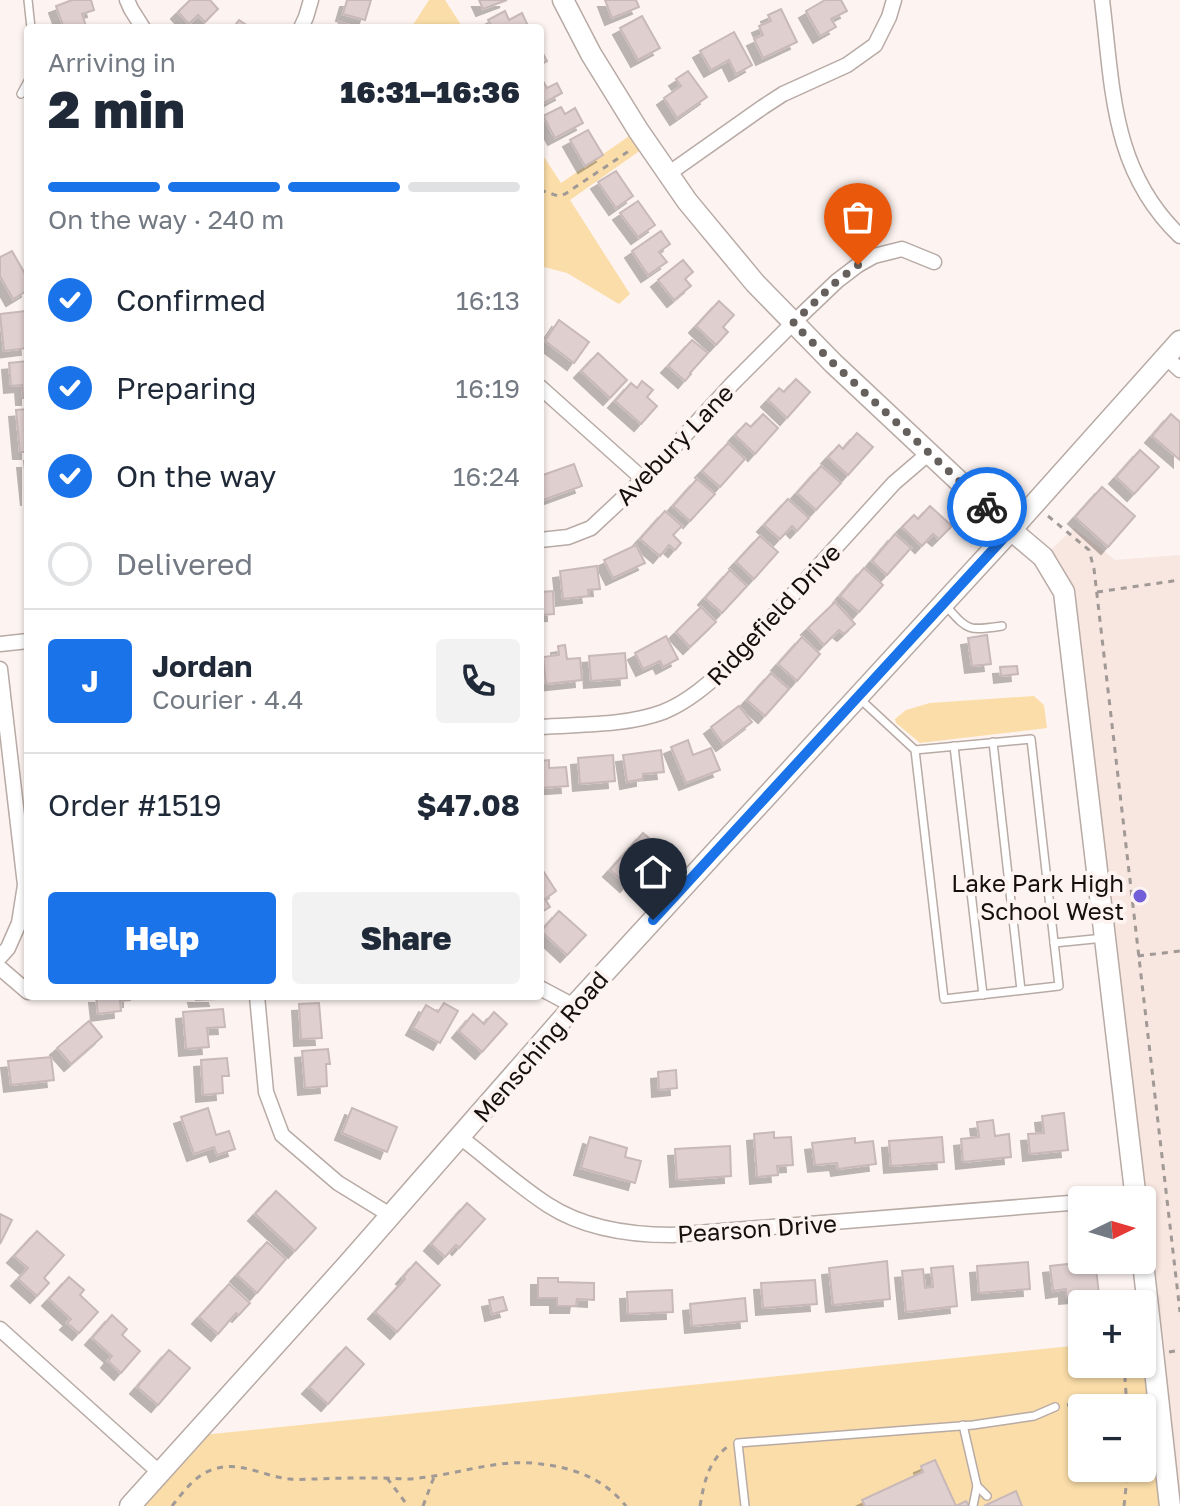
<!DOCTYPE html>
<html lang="en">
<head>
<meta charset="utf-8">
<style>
	:root { --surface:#fff; --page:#f2f2f3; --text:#1f2937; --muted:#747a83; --line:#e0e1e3; --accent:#1a73e8 }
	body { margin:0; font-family:"Golos Text",sans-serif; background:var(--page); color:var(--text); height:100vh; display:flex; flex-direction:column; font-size:30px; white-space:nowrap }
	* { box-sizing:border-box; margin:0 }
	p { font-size:26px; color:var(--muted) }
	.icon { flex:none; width:44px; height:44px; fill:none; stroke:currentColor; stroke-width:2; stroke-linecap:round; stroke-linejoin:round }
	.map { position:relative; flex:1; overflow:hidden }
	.details { position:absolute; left:24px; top:24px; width:520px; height:976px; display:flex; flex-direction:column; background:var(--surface); border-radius:8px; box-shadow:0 2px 6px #0004 }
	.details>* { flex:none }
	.needle { width:52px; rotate:85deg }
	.controls { position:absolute; left:1068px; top:1186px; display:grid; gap:16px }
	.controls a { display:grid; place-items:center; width:88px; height:88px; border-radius:8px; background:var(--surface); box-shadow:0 2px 6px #0004; font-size:40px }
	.pin { position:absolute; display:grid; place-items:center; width:68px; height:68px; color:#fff; margin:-82px -34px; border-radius:50% 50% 50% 0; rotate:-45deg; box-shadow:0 0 8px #0007 }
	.pin .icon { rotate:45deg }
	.courier { position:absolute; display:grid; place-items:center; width:80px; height:80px; margin:-40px; border:6px solid #1a73e8; border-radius:50%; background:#fff; color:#222; box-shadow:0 2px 10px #0007 }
	.headline em { font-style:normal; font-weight:800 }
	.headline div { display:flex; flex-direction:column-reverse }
	.headline { display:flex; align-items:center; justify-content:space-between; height:136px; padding:0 24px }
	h1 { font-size:52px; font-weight:800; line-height:60px }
	.bar { display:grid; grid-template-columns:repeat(4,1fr); gap:12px 8px; align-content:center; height:96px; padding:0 24px }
	.bar i { height:10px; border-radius:6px; background:var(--line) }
	.bar .on { background:var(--accent) }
	.bar p { grid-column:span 4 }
	.line { display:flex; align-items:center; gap:20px; padding:0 24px; border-top:2px solid var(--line) }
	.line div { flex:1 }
	.round { display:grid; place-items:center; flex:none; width:84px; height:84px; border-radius:8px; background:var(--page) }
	ol { padding:0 24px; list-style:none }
	li { display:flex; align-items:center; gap:24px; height:88px }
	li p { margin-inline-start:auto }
	li .icon { padding:8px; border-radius:50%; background:var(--accent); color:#fff; stroke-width:4 }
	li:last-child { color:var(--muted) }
	li i { width:44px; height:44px; border:4px solid var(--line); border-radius:50% }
	.button { display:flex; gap:16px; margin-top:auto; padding:16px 24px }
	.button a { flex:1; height:92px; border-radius:8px; background:var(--accent); color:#fff; font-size:32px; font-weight:800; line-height:92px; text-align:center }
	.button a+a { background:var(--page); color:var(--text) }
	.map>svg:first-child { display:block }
</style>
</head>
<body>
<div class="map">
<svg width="1180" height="1506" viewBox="0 0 1180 1506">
	<defs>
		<filter id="shadow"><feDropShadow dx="-7" dy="7" stdDeviation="0" flood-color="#0004"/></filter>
	</defs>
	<rect width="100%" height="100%" fill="#fdf4f1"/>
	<polygon fill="#f8e6e0" points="1074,528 1115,560 1180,555 1180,1506 1170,1506 1142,1260 1142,1200 1064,592 1043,557"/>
	<g fill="#fadda8" fill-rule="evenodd">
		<polygon points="429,0 445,0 463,28 411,28"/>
		<polygon points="638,130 648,145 570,200 630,294 619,304 567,273 540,266 540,151 561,183"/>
		<polygon points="1034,696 1044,705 1047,728 920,743 896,723 895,719 906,710 930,703"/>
		<path d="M1142 1339 1170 1506H129L193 1436 1082 1345V1364H1142ZM1082 1408H1142V1468H1082Z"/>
	</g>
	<g fill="#dfcfcf" stroke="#c8b8b9" stroke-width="2" filter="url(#shadow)">
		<polygon points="72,0 91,0 94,10 82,14 86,26 80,28 64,28 56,6"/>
		<polygon points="190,0 210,0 218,9 205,22 198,15 189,24 178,12"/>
		<polygon points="347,0 371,0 365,20 343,14"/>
		<polygon points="479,0 507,0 483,9"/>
		<polygon points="605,0 636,0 639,7 612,18"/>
		<polygon points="825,0 841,0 847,11 831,19 836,27 820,36 806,11"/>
		<polygon points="781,9 797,42 763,58 754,39 763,35 759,26 771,21 768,15"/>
		<polygon points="505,11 509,20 522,13 529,28 493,28 488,20"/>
		<polygon points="642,16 660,48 638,60 620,28"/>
		<polygon points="239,20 251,28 233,28"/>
		<polygon points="339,22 359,28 338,28"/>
		<polygon points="734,32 752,65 736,74 729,60 711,70 700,51"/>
		<polygon points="540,48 547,61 540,65"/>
		<polygon points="688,71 707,97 677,118 664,98 681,86 676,79"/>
		<polygon points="540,76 547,88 557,83 562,93 540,105"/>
		<polygon points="561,107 565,114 575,108 583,123 555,138 543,116"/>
		<polygon points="588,130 603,155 585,166 570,140"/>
		<polygon points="616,171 633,196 616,208 598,182"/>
		<polygon points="638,201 655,225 638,237 620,213"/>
		<polygon points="661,231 670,244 659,252 667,262 648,275 632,251"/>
		<polygon points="12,251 28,279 28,290 13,299 0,276 0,257"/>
		<polygon points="683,260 693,272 685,279 691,286 674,300 658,280"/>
		<polygon points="719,301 734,315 723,327 728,332 716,345 696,326"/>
		<polygon points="25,311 28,348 4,351 0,314"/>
		<polygon points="559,320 589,342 574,363 545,341"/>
		<polygon points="692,340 708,353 690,373 691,374 685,381 668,366"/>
		<polygon points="598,353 627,380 610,398 581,371"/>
		<polygon points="28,361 28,398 23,398 22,385 11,386 9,363"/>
		<polygon points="796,379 810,392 787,418 768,400 779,388 784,392"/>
		<polygon points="642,381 653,390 647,397 657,406 641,424 615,401 631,383 637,388"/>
		<polygon points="28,409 28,452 20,452 16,410"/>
		<polygon points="763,414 778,428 755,454 735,435 746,423 751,427"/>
		<polygon points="1171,414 1180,422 1180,460 1152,436"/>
		<polygon points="857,433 873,447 848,475 828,457 839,445 843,449"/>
		<polygon points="728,443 745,459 720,487 702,471"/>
		<polygon points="1140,450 1159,467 1134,494 1116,477"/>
		<polygon points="24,461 28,461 28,499"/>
		<polygon points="574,464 582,486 540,501 540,476"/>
		<polygon points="821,466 841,483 816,510 797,493"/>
		<polygon points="697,479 715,494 690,521 673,506"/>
		<polygon points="1102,487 1135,516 1108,547 1075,517"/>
		<polygon points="788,499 809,518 797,531 792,526 780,539 764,525"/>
		<polygon points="930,506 952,526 939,539 933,534 922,546 902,527 914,515 918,519"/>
		<polygon points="665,511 682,526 673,535 681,543 675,550 669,545 660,556 640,539"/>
		<polygon points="895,534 911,548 887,575 872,561"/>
		<polygon points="760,536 778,552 754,579 736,562"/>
		<polygon points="636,545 645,563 613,578 604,560"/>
		<polygon points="597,566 600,589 588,590 589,596 563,599 560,571"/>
		<polygon points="864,568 883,585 859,612 840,596"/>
		<polygon points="730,570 747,586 722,613 705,598"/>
		<polygon points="553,591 554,614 540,615 540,592"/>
		<polygon points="835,602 855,624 844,634 839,630 824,645 808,628"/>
		<polygon points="701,607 716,622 690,647 676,632"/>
		<polygon points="987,635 991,664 972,666 968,638"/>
		<polygon points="666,636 678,659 663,667 660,661 643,669 635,653"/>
		<polygon points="802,637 820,654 797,681 778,664"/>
		<polygon points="565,645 567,659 580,658 582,680 546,684 543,657 559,655 558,646"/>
		<polygon points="625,653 627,678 591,681 589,656"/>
		<polygon points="1017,666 1018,674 1001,676 1000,667"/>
		<polygon points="771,673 789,689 765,716 747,700"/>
		<polygon points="739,706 752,722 723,744 711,727"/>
		<polygon points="688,740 693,755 711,748 720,770 686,783 671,747"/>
		<polygon points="661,750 664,772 643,774 643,779 627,782 623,755"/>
		<polygon points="613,755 615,781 580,784 578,758"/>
		<polygon points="549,760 549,768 566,767 568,786 540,788 540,761"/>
		<polygon points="643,833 656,844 642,860 646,863 627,885 610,870"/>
		<polygon points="540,866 556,891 545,899 550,907 540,913"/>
		<polygon points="559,911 586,935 567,955 541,931"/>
		<polygon points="96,996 130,996 130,1000 120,1001 121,1011 98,1014"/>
		<polygon points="195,996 215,996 216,999 196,1000"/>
		<polygon points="319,1003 322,1038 301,1039 299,1004"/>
		<polygon points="444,1003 458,1011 440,1043 413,1028 426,1005 438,1012"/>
		<polygon points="223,1009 225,1027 207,1028 209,1047 186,1049 183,1012"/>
		<polygon points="494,1012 507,1024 482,1052 459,1031 473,1014 484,1024"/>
		<polygon points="89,1021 102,1037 71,1064 57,1048"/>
		<polygon points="328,1049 330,1064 326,1064 327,1086 305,1088 302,1051"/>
		<polygon points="51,1057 54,1080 11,1085 8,1061"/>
		<polygon points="227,1058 229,1076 222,1076 223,1093 203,1095 201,1060"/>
		<polygon points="676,1070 677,1088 659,1090 658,1072"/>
		<polygon points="208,1108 216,1135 229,1131 235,1149 217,1155 214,1147 194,1154 181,1117"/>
		<polygon points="352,1108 397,1127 387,1152 342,1133"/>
		<polygon points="1064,1113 1068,1150 1030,1154 1028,1134 1044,1133 1042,1116"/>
		<polygon points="993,1120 995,1136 1009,1134 1011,1157 963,1162 961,1139 979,1137 977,1122"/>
		<polygon points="774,1132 774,1138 791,1137 793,1165 777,1166 778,1175 757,1177 754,1134"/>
		<polygon points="590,1137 627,1148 625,1157 641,1161 635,1183 581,1168"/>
		<polygon points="942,1137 944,1162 891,1166 889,1141"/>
		<polygon points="855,1138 855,1143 873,1141 876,1164 838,1169 837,1163 815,1165 812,1143"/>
		<polygon points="730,1146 731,1176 677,1180 675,1149"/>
		<polygon points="276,1191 316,1228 295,1251 255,1214"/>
		<polygon points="467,1203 485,1219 459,1248 456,1245 445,1257 431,1244"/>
		<polygon points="0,1214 12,1220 0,1244"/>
		<polygon points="37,1231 64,1255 44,1278 49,1283 37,1296 18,1279 28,1268 14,1256"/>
		<polygon points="267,1242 286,1259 257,1293 237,1275"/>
		<polygon points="887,1261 890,1299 833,1305 829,1268"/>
		<polygon points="1095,1261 1099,1294 1066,1297 1066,1289 1053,1291 1050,1266"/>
		<polygon points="416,1262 440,1285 397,1332 375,1312 405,1279 403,1277"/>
		<polygon points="1028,1262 1030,1289 979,1293 977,1266"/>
		<polygon points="953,1266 957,1306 906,1312 902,1271 923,1269 925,1288 933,1287 931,1268"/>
		<polygon points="69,1277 84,1290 80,1295 98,1312 79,1333 67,1323 71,1319 49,1299"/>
		<polygon points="538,1278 558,1278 558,1282 594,1283 594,1300 577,1299 576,1306 557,1306 557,1298 538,1298"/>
		<polygon points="815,1280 817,1304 763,1308 761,1283"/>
		<polygon points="229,1284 250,1303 239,1315 236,1313 218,1334 199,1317"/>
		<polygon points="672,1290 673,1312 628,1314 627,1292"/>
		<polygon points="503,1297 507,1310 492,1314 489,1300"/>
		<polygon points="745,1298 747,1321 692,1326 690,1304"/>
		<polygon points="112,1315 127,1329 122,1335 140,1351 121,1373 108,1361 112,1356 92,1338"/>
		<polygon points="346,1347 364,1364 328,1404 309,1387"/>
		<polygon points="169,1350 190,1368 158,1405 137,1387"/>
		<polygon points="935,1460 956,1506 966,1501 969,1506 865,1506 862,1500 923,1472 921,1466"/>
		<polygon points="1016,1491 1022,1506 984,1506"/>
	</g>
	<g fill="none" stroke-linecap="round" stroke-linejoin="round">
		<g stroke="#b8aaa5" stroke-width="10">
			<g id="lane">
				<polyline points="28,0 31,28"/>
				<polyline points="21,94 28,81"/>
				<path d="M945 605C969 631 966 631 1002 626"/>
				<polyline points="860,699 915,750 944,999 1059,986 1031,739 915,750"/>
				<polyline points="993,742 1021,990"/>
				<polyline points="954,746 983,995"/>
				<polyline points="1054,943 1104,938"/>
				<polyline points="963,1425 977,1486 973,1506"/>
				<polyline points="977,1486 987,1496"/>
				<polyline points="745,1506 738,1443 973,1425 1034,1416 1055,1407"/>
			</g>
		</g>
		<g stroke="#b8aaa5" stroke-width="17">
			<g id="street">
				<polyline points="127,0 131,9 143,28"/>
				<path d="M1102 0C1113 88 1111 170 1180 236"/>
				<polyline points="301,28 306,17 311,0"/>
				<polyline points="668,174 763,107 783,94 847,65 875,45 889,17 894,0"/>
				<polyline points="1166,357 1180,370"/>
				<polyline points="540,387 643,479"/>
				<polyline points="540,540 568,537 591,528 653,470 732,384 793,323 837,281 858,265 874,256 902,249 934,262"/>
				<polyline points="0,644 28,641"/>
				<polyline points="0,669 25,885 19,923 8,948 0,957"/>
				<path d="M540 727C580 724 625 726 663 712 688 702 708 684 728 666L894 483 929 453"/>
				<polyline points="0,968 28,992"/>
				<polyline points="540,988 574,1006"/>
				<polyline points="257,996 266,1092 282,1135 338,1183 390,1215"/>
				<path d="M460 1137C489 1159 517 1185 548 1205 585 1229 629 1235 672 1235L1082 1202"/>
				<polyline points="0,1329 160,1473"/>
			</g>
		</g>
		<g stroke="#b8aaa5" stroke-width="23">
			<g id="secondary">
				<polyline points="563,0 591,54 638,130 687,201 755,283 833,363 1011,530 1043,557 1064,592 1136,1200"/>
				<polyline points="1142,1253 1170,1506"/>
				<polyline points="130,1506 348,1264 574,1006 1011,530 1180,341"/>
			</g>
		</g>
		<g stroke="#a09996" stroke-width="3" stroke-dasharray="6 6" stroke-linecap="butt">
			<polyline points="540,190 558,196 565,194 632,149"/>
			<polyline points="1048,516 1089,550 1094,569 1180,1312"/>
			<polyline points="1097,592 1180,580"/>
			<polyline points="1138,956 1180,951"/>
			<polyline points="1169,1352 1180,1350"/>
			<polyline points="1124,1364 1127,1408"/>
			<polyline points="1067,1405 1076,1404 1088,1408"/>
			<polyline points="387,1478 408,1506"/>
			<path d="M172 1506C185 1490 196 1473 218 1468 243 1462 266 1477 290 1479 298 1480 307 1479 315 1479 337 1478 360 1478 382 1478 395 1478 407 1480 419 1478 460 1474 499 1458 541 1464 575 1468 604 1479 626 1506"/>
			<polyline points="423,1506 434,1477"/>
			<path d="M700 1506C704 1483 708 1462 727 1447"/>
			<polyline points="1124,1506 1128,1468"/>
		</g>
		<use href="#lane" stroke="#fff" stroke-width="7"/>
		<use href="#street" stroke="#fff" stroke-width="14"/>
		<use href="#secondary" stroke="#fff" stroke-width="20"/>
	</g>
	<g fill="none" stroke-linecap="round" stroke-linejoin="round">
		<polyline stroke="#66605d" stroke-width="8" stroke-dasharray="0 14.4" points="858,265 837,281 793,323 833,363 987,507"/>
		<polyline stroke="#1a73e8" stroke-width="10" points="653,920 1011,530 987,507"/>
	</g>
	<circle fill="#7260da" stroke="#fdf4f1" stroke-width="3" cx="1140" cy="896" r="8"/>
	<g text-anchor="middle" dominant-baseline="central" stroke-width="8" stroke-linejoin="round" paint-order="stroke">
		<g font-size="24" fill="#15100e" stroke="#fdf4f1">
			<text transform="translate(674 444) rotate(-46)">Avebury Lane</text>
			<text transform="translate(773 614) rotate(-47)">Ridgefield Drive</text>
			<text transform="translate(540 1046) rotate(-49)">Mensching Road</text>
			<text transform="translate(757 1228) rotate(-4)">Pearson Drive</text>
		</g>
		<g font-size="24" fill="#15100e" stroke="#fdf4f1" text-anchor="end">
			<text x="1124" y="882">Lake Park High<tspan x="1124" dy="28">School West</tspan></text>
		</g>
	</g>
</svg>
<div class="controls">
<a><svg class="needle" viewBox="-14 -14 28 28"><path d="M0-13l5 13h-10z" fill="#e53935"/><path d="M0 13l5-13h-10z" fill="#747a83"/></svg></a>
<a>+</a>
<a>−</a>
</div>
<div class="pin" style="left:858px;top:265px;background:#ea580c"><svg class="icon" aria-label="bag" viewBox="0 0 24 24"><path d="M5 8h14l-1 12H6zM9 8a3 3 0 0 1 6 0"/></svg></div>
<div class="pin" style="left:653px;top:920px;background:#1f2937"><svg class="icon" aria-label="home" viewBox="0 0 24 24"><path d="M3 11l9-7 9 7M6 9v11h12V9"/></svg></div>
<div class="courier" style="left:987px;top:507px"><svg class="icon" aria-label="bike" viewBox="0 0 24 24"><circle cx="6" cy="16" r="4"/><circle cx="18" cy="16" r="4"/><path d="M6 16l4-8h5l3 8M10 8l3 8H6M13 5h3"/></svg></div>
<section class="details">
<div class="headline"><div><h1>2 min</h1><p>Arriving in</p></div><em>16:31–16:36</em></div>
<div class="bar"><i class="on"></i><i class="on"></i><i class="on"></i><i></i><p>On the way · 240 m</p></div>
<ol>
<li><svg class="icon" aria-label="check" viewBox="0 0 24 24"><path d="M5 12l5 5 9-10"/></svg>Confirmed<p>16:13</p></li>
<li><svg class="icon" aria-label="check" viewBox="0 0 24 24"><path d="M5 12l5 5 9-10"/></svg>Preparing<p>16:19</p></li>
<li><svg class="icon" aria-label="check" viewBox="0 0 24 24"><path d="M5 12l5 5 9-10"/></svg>On the way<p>16:24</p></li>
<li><i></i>Delivered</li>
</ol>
<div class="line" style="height:144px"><b class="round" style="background:var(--accent);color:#fff">J</b><div><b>Jordan</b><p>Courier · 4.4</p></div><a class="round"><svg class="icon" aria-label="phone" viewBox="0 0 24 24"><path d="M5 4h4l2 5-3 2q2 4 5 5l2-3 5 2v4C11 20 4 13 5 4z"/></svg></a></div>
<div class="line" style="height:104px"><div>Order #1519</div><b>$47.08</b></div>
<div class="button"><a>Help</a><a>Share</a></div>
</section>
</div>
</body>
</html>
